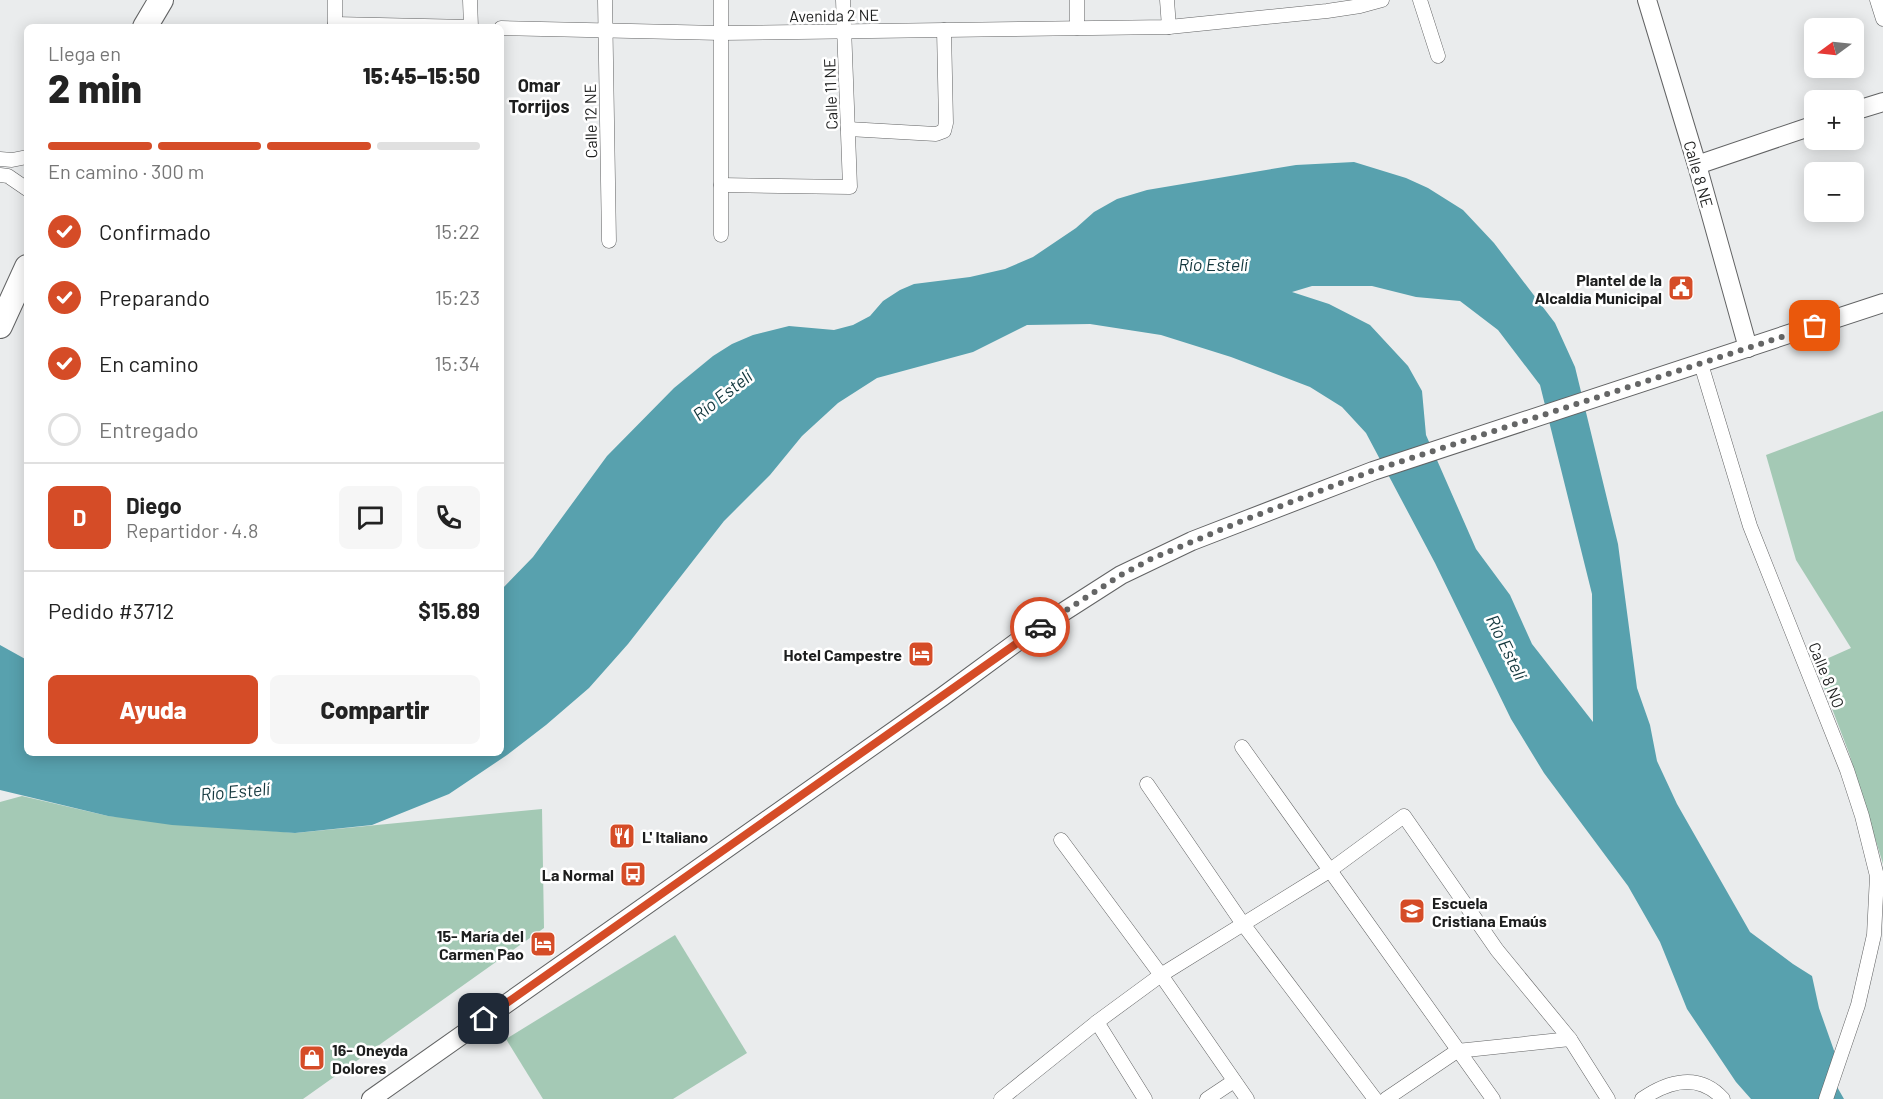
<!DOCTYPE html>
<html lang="es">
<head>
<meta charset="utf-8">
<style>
	:root { --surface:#fff; --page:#f6f6f6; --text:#222; --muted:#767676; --line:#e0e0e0; --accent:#d54c27 }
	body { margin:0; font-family:Barlow,sans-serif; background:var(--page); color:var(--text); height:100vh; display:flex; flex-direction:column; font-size:22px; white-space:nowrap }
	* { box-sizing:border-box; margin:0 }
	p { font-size:20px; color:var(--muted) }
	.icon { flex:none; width:33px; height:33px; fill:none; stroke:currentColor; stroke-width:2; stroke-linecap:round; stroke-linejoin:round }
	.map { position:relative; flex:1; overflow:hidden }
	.drawer { position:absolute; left:24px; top:24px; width:480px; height:732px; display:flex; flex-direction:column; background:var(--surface); border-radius:9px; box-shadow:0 3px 15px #0003 }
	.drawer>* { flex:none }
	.needle { width:39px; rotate:255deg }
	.controls { position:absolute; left:1804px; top:18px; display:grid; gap:12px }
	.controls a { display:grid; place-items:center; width:60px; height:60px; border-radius:9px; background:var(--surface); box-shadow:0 3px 15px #0003; font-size:30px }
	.pin { position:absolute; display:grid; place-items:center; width:51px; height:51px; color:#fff; margin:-26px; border-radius:12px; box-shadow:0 3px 9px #0006 }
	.courier { position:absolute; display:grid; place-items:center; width:60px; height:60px; margin:-30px; border:4px solid #d54c27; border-radius:50%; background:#fff; color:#222; box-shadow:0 2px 8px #0007 }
	.head em { font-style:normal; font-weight:800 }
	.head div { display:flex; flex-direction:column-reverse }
	.head { display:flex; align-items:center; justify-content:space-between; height:102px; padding:0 24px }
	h1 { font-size:39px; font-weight:800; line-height:45px }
	.bar { display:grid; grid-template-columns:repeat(4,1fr); gap:9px 6px; align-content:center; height:72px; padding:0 24px }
	.bar i { height:8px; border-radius:4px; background:var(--line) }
	.bar .selected { background:var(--accent) }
	.bar p { grid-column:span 4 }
	.line { display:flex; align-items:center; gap:15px; padding:0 24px; border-top:2px solid var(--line) }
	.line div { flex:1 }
	.round { display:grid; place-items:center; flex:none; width:63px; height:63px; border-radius:9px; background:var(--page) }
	ol { padding:0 24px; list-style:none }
	li { display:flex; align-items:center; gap:18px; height:66px }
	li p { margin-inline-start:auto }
	li .icon { padding:6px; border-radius:50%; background:var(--accent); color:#fff; stroke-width:4 }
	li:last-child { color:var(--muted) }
	li i { width:33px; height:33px; border:3px solid var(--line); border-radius:50% }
	.primary-button { display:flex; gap:12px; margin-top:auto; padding:12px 24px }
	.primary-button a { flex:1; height:69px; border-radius:9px; background:var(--accent); color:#fff; font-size:24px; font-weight:800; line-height:69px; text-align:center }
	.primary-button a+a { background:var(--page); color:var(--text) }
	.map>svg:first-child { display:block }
</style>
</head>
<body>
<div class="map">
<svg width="1883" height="1099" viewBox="0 0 1883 1099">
	<rect width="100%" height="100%" fill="#eaeced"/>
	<g fill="#a4c9b5">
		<polygon points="1883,411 1883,864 1849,753 1815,664 1851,648 1796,560 1766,455"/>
		<polygon points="22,796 108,816 295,833 542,809 544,928 303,1099 0,1099 0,802"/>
		<polygon points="675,935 747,1053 673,1099 543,1099 506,1039"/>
	</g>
	<path fill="#58a1ae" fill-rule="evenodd" d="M1354 162 1406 178 1428 188 1463 210 1494 243 1555 323 1575 367 1618 544 1637 688 1650 725 1657 761 1677 804 1750 932 1793 964 1812 976 1819 1008 1837 1059 1836 1085 1844 1099H1751L1736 1082 1687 1009 1660 942 1628 886 1544 773 1511 719 1435 563 1366 433 1342 407 1310 387 1231 357 1161 335 1090 324 1027 325 973 352 877 378 838 403 802 436 770 475 724 521 628 644 589 688 546 725 507 755 449 794 372 825 295 833 172 825 108 816 0 790V645L27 660V753H501V590L533 557 607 456 674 388 713 356 732 344 753 335 789 326 834 330 853 325 870 316 883 301 900 290 914 284 970 277 1005 269 1033 257 1076 228 1094 212 1117 199 1147 190 1296 165ZM1312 286H1372L1416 297 1460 301 1498 330 1540 385 1592 594 1593 722 1532 644 1510 595 1476 549 1426 435 1422 391 1408 366 1370 325 1329 304 1292 292Z"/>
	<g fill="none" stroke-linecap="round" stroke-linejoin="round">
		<g stroke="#626364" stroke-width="15">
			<g id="street">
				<polyline points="335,0 335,27"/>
				<polyline points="470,0 471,27"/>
				<polyline points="605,0 609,241"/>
				<polyline points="721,0 721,235"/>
				<polyline points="1167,0 1169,27"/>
				<polyline points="1420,0 1438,56"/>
				<polyline points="1877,0 1883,19"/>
				<polyline points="335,24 469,27"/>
				<polyline points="501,28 721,33 1169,27 1327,11 1360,6 1382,0"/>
				<polyline points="1077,28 1077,0"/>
				<polyline points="848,129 936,134 944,131 946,123 944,30"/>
				<polyline points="0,159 12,160 27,157"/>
				<polyline points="0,175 8,176 27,189"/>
				<polyline points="721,185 850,187 843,0"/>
				<polyline points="1701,364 1750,526 1847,770 1862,816 1877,876 1874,935 1858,1005 1826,1099"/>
				<polyline points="1242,747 1493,1099"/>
				<polyline points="1147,784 1243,924 1375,1099"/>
				<polyline points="1061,840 1161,975 1247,1099"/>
				<polyline points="1097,1022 1145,1099"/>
				<polyline points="1001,1099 1097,1022 1161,975 1329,871 1404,816 1497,950 1570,1039 1608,1099"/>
				<polyline points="1207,1099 1234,1081"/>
				<polyline points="1386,1099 1457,1051 1570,1039"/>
				<path d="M1642 1099C1668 1081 1699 1072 1723 1099"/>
			</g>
		</g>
		<g stroke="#626364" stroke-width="20">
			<g id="secondary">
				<polyline points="1647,0 1697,165 1748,348"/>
				<polyline points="1854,111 1883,102"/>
				<polyline points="1697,165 1815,125"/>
				<polyline points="371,1099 942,697 1021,639 1121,575 1192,541 1373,471 1883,303"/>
			</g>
		</g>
		<g stroke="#626364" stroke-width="26">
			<g id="highway">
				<polyline points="145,27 161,0"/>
				<polyline points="0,326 27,267"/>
			</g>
		</g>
		<use href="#street" stroke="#fff" stroke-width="14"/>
		<use href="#secondary" stroke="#fff" stroke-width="18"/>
		<use href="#highway" stroke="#fff" stroke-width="24"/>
	</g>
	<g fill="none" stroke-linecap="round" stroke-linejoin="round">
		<polyline stroke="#656666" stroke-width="6" stroke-dasharray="0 10.8" points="1040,627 1121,575 1151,559 1242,521 1372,471 1815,326"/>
		<polyline stroke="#d54c27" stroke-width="8" points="484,1019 1040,627"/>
	</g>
	<defs>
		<g id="civic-square" transform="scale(1.35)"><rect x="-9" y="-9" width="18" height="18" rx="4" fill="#d54c27" stroke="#fff"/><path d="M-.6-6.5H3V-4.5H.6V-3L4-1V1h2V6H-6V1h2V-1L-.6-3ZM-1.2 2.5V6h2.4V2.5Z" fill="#fff"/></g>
		<g id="hotel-square" transform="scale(1.35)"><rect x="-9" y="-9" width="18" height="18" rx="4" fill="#d54c27" stroke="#fff"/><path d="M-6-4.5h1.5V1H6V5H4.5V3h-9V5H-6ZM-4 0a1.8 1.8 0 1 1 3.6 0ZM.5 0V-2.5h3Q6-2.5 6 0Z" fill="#fff"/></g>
		<g id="restaurant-square" transform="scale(1.35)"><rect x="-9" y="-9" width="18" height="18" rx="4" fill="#d54c27" stroke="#fff"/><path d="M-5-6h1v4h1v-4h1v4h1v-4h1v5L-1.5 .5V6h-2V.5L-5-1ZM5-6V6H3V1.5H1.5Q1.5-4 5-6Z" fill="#fff"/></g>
		<g id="bus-square" transform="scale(1.35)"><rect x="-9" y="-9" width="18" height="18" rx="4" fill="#d54c27" stroke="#fff"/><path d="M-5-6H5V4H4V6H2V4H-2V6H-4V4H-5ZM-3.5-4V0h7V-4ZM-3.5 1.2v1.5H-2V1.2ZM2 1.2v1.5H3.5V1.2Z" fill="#fff"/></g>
		<g id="school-square" transform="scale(1.35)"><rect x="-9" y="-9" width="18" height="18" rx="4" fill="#d54c27" stroke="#fff"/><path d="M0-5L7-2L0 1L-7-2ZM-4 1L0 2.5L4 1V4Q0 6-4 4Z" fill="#fff"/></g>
		<g id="shop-square" transform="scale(1.35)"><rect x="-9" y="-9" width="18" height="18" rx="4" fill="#d54c27" stroke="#fff"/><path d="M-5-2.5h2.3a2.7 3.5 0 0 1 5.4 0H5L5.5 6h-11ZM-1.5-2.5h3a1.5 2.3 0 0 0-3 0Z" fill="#fff"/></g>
	</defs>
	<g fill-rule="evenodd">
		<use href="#civic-square" x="1681" y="288"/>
		<use href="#hotel-square" x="921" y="654"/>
		<use href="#restaurant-square" x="622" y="836"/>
		<use href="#bus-square" x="633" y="874"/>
		<use href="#school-square" x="1412" y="911"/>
		<use href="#hotel-square" x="543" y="944"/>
		<use href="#shop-square" x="312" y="1058"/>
	</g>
	<g text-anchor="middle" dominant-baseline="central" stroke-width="5" stroke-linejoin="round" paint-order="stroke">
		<g font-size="16" fill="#1d1e1e" stroke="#fff">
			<text transform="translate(834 15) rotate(-1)">Avenida 2 NE</text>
			<text transform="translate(830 94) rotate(-92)">Calle 11 NE</text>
			<text transform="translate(590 121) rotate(-91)">Calle 12 NE</text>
			<text transform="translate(1699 174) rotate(74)">Calle 8 NE</text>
			<text transform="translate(1827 675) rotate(68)">Calle 8 NO</text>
		</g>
		<g font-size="16" font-weight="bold" fill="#1d1e1e" stroke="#fff" text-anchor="end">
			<text x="1662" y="279">Plantel de la<tspan x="1662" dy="18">Alcaldia Municipal</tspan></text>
			<text x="902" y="654">Hotel Campestre</text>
			<text x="642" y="836" text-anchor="start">L' Italiano</text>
			<text x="614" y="874">La Normal</text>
			<text x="1432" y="902" text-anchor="start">Escuela<tspan x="1432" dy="18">Cristiana Emaús</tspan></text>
			<text x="524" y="935">15- María del<tspan x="524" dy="18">Carmen Pao</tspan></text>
			<text x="332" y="1049" text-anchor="start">16- Oneyda<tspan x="332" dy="18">Dolores</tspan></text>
		</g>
		<g font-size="18" font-weight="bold" fill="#1d1e1e" stroke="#fff">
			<text x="539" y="85">Omar<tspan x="539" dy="21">Torrijos</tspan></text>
		</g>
		<g font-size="18" font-style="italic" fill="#13373d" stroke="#fff">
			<text x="1213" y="264">Río Estelí</text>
			<text transform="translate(722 395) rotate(-38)">Río Estelí</text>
			<text transform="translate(1507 647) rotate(64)">Río Estelí</text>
			<text transform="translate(235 791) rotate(-5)">Río Estelí</text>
		</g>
	</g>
</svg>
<div class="controls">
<a><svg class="needle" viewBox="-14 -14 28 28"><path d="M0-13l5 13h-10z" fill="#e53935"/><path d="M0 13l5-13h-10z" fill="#767676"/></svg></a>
<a>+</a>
<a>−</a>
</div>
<div class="pin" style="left:1815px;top:326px;background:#ea580c"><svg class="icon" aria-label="bag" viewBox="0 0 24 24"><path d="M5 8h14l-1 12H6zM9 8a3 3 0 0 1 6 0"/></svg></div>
<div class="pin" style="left:484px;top:1019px;background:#1f2937"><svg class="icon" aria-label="home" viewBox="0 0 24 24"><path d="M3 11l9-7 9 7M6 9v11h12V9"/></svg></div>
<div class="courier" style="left:1040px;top:627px"><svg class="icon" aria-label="car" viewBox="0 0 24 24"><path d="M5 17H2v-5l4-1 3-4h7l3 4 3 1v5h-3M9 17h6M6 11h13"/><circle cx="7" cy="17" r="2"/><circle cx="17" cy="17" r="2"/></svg></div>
<section class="drawer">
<div class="head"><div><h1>2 min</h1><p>Llega en</p></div><em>15:45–15:50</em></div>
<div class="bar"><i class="selected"></i><i class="selected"></i><i class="selected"></i><i></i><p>En camino · 300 m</p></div>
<ol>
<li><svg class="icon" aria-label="check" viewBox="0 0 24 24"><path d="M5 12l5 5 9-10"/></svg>Confirmado<p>15:22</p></li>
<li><svg class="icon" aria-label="check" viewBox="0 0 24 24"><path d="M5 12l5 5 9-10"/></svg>Preparando<p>15:23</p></li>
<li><svg class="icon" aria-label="check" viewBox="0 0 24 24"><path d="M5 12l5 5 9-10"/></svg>En camino<p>15:34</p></li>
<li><i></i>Entregado</li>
</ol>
<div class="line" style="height:108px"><b class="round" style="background:var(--accent);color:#fff">D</b><div><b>Diego</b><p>Repartidor · 4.8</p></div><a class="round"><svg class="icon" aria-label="chat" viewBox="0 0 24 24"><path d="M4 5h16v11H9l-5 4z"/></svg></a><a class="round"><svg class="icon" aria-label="phone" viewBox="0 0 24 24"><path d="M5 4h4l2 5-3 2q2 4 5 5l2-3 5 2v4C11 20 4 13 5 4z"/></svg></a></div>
<div class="line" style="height:78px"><div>Pedido #3712</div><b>$15.89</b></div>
<div class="primary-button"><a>Ayuda</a><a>Compartir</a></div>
</section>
</div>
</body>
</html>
